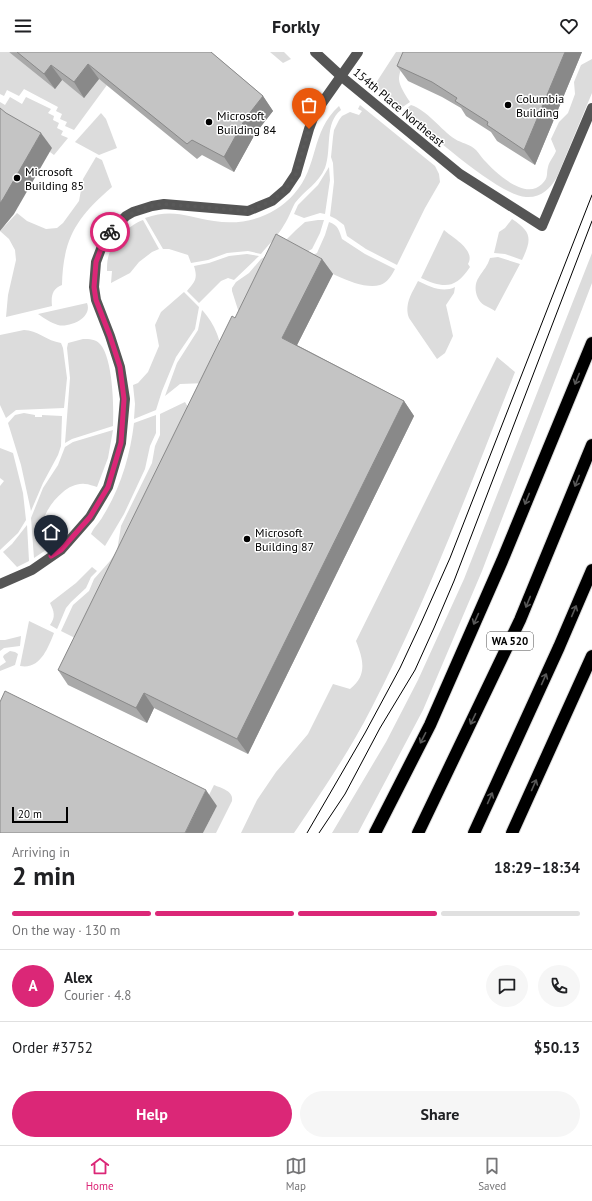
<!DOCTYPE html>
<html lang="en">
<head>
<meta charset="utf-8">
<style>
	:root { --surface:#fff; --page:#f6f6f6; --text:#202124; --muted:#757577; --line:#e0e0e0; --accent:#db2777 }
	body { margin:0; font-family:"PT Sans",sans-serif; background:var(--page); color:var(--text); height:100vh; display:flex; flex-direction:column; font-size:15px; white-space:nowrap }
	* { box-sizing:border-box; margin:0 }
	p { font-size:13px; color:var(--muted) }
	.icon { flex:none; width:22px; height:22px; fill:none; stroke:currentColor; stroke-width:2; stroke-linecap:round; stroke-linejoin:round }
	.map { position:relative; height:781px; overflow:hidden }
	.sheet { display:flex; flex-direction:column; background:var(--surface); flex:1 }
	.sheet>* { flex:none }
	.scale { position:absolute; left:12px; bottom:10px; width:56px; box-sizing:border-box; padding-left:4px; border:2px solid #000; border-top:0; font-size:11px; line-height:14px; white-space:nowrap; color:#000; -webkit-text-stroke:3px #fff; paint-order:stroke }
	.pin { position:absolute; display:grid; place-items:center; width:34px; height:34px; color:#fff; margin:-41px -17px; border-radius:50% 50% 50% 0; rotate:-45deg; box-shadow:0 0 4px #0007 }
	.pin .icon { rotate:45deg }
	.courier { position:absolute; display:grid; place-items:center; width:40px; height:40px; margin:-20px; border:3px solid #db2777; border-radius:50%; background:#fff; color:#222; box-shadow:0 1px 5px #0007 }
	.head em { font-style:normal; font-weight:700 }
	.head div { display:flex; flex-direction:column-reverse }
	.head { display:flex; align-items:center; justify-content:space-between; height:68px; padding:0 12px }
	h1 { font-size:26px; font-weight:700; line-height:30px }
	.bar { display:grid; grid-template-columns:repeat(4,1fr); gap:6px 4px; align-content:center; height:48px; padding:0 12px }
	.bar i { height:5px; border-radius:3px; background:var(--line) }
	.bar .active { background:var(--accent) }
	.bar p { grid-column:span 4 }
	.line { display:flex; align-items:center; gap:10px; padding:0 12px; border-top:1px solid var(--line) }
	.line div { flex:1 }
	.round { display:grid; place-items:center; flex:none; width:42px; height:42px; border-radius:21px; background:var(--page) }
	.button { display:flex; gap:8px; margin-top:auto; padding:8px 12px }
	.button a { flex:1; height:46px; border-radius:24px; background:var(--accent); color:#fff; font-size:16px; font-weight:700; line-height:46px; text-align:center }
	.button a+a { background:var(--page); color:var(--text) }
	header { display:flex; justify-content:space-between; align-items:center; height:52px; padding:0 12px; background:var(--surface); font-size:18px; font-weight:700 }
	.dock { display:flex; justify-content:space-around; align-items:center; height:56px; border-top:1px solid var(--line); background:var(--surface); font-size:11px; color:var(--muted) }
	.dock a { display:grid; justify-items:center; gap:2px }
	.dock .active { color:var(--accent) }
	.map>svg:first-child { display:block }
</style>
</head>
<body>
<header><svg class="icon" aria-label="menu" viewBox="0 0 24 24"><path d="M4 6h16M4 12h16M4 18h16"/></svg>Forkly<svg class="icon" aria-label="heart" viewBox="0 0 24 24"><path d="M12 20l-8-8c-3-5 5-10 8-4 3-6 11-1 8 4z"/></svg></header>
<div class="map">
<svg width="592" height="781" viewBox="0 0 592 781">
	<rect width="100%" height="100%" fill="#fff"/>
	<g fill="#dcdcdc">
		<polygon points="0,0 9,0 62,28 84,45 99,27 107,33 74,78 65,74 67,70 60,67 62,62 56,59 58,55 24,37 19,44 7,38 4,44 0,42"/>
		<polygon points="270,0 284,0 291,7 283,11"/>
		<path d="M396 0H407C399 27 393 24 410 50L401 56 374 34Z"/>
		<path d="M592 7V41L557 125C550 137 541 146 526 145 499 144 426 78 403 59L411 53C427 58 441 78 455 87 461 91 470 92 476 98 479 101 481 105 484 108 495 120 525 149 542 132 549 125 546 122 548 115 549 110 554 104 556 99L551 87 559 70 568 61 575 42 574 30 581 13Z"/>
		<polygon points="10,45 22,52 26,45 51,57 48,61 54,64 53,68 59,71 57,76 63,79 61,83 68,86 54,103 0,63 0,50 5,53"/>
		<polygon points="360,53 435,114 439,122 440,130 425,156 397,213 366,197 347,184 344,173 336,167 330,164 334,130 333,111 331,105 333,85 334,78 339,68 342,64 350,60 359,63 362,59 358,57"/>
		<path d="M339 54 341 58C324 71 332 98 325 116 319 131 304 139 295 151 291 158 289 166 284 173 278 184 269 192 261 202L248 199 227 201 208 208 191 211 188 203 169 197H163L145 166C173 156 187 165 214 169 243 174 274 165 294 142 319 115 310 80 339 54Z"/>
		<polygon points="101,61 106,67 117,96 99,103 75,90"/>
		<path d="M96 105 102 108 112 135C77 165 63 186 62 233 52 237 51 244 52 254L6 265 8 243 16 208 15 198 9 187 0 179 17 161 27 169 46 177 57 176 63 171 79 149 83 127Z"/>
		<polygon points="329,115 330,128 325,162 320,161 304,166 294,162 298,153 318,133"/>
		<path d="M512 167C532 180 532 187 522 208L505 202 494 201 499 180 505 176Z"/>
		<path d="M143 168 159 197 152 200 139 210 130 221 111 231 112 219H107C107 214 107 210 108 206 111 191 129 173 143 168Z"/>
		<polygon points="318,168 324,168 320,181 312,197 299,204 239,261 232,239 232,236 236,230 249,221 261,207 277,197 296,178 305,170"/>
		<path d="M329 170C338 173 339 178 342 187L365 202 395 217C392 223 387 231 380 233 359 239 322 216 304 207L317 201 325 183Z"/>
		<path d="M444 178C453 186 476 198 468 212L470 215C455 238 443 236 421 226Z"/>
		<polygon points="592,201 592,231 482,519 423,658 358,781 332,781 386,690 418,628 464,527"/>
		<path d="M247 202 259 204 234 228 228 226 221 229 199 251 187 239C195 229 198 227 194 214L209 211 229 204Z"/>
		<path d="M498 205 520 212 495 259C492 257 488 255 484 253 475 247 473 233 479 225 484 217 487 215 490 206Z"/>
		<path d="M418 229C430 235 443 241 455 235L454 241 446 253 453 284 445 301 437 307 409 266C404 252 412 241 418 229Z"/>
		<polygon points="184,240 199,255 195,277 176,305 162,339 156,358 134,367 135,352 133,333 138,331 148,320 159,294 155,273 161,260"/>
		<path d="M87 251C93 266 69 276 58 273 51 271 44 266 38 262Z"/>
		<path d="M202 258C211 267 223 288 220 302 218 311 211 322 207 331L180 332 165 344 177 311 198 278Z"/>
		<path d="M24 278C37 278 47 289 61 291L63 296 67 326 64 356 16 358 6 366 0 353V283Z"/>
		<path d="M83 287C90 287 95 287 100 292 113 306 114 356 113 374L72 387 65 391 70 326 67 296 68 291Z"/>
		<path d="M497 305 515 320C470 434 427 549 371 657 349 700 321 741 294 781H241L257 748 276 720 308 682 333 632 350 637C368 623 363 607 356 589Z"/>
		<polygon points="185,350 191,360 77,587 61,579 73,553 89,539 94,527 110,509 117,499 121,474 152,411 155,394 160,383 160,362"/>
		<polygon points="24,361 35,363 35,365 42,365 42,363 62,364 61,394 58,403 43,431 31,459 21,413 8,371 15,363"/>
		<path d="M156 363V381L150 394 145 417 124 462 105 494 91 482C94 475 100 470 103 464 121 435 130 404 134 371Z"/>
		<path d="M113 378 108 406 97 435C93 434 89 432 85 432 77 431 69 435 63 440 46 454 35 477 46 498L34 506 31 466 43 436 58 413 65 395 73 390Z"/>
		<polygon points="0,396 13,401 23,441 26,468 18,481 0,498 0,434 4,429 0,426"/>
		<polygon points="27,473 29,509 17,515 3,500 12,492"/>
		<path d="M92 515 97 519 91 525 86 536 71 550 66 556 58 575 57 577 50 573C56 565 54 559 50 551L76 531Z"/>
		<path d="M29 569 54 581C48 596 40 618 20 614Z"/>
		<polygon points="21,584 20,594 4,596 0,599 0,588 5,588"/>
		<polygon points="10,599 15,600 18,602 15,613 0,619 0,614 6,610 3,605 4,603"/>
		<path d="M214 733C221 736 234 739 232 749L216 781H203L217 754 206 749Z"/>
	</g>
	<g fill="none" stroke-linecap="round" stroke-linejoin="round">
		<g stroke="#dbdbdb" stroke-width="14">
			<g id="highway">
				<polyline points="375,781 430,673 502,509 592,291"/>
				<polyline points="418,781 520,568 592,393"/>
				<polyline points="474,781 559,595 592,518"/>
				<polyline points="512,781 592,604"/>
			</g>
		</g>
		<g stroke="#555" stroke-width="10">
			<polyline points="315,0 342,25 460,122 542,174 592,56"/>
			<polyline points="0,532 32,518 61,498 90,465 108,435 121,391 125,347 120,315 110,284 96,248 94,235 96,210 104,189 110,180 126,164 133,160 152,154 164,152 248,159 272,149 286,137 296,122 309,77 315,61 358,0"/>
		</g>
		<use href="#highway" stroke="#000" stroke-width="12"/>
		<g stroke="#000" stroke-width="1">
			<polyline points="307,781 365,681 400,616 421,571 450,506 592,143"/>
			<polyline points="319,781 345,742 380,676 415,618 434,576 454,529 592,169"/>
		</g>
	</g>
	<g fill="#a9a9a9">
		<polygon points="9,0 211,0 263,44 273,59 255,82 234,120 202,103 197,107 99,27 84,46 62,28 55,37"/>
		<polygon points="582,0 535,113 497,89 491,80 466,64 461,56 442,45 408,29 397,14"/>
		<polygon points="322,207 333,222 297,293 404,349 414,364 248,702 154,656 147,671 68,633 58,618 235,266"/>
	</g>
	<g fill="#898989">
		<polygon points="565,0 582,0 535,113 524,98"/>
		<polygon points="88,12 99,27 84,46 74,30"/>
		<polygon points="51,13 62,28 55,37 44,22"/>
		<polygon points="263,44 273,59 255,82 234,120 224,105 245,67"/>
		<polygon points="41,81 52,96 14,162 0,179 0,151"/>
		<polygon points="322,207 333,222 293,301 282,286"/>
		<polygon points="404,349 414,364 248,702 237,687"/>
		<polygon points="144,641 154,656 147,671 136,656"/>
		<polygon points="206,738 217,754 203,781 185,781"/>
	</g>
	<g fill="#c4c4c4" stroke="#898989">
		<polygon points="17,0 211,0 263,44 245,67 224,105 192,88 187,92 88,12 74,30 51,13 44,22"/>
		<polygon points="403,0 565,0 524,98 487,73 488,70 455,49 457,46 432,30 397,14"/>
		<polygon points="0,56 6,61 41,81 3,147 0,151"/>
		<polygon points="276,182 322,207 282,286 404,349 237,687 144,641 136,656 58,618 232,264 235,266"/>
		<polygon points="5,639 206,738 185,781 0,781 0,650"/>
	</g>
	<defs><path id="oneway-shaft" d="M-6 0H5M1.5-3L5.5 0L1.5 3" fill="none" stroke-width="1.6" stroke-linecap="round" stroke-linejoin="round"/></defs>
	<g stroke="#595959">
		<use href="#oneway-shaft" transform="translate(577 327) rotate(112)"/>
		<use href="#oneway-shaft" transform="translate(577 429) rotate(112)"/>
		<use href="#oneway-shaft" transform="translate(527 447) rotate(112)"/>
		<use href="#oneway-shaft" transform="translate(528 550) rotate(112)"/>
		<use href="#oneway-shaft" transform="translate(574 559) rotate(-67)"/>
		<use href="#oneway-shaft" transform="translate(476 567) rotate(114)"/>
		<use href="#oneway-shaft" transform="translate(544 627) rotate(-66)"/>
		<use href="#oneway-shaft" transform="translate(473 667) rotate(116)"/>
		<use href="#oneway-shaft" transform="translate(423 686) rotate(117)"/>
		<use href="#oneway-shaft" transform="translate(534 733) rotate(-66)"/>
		<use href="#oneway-shaft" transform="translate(490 746) rotate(-66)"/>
	</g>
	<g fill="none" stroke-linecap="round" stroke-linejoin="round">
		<path stroke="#595959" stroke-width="4" stroke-dasharray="0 7.2" d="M110 180C126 162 140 155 164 152L248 159 272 149 286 137 296 122 309 77"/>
		<polyline stroke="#db2777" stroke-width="5" points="51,504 61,498 90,465 108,435 121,391 124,347 120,315 110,284 96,248 94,235 96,210 104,189 110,180"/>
	</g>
	<g fill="#000" stroke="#fff" stroke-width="1.5">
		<circle cx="508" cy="53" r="4"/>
		<circle cx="209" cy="70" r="4"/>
		<circle cx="17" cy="126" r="4"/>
		<circle cx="247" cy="487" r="4"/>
	</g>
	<g text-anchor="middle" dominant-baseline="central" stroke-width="3" stroke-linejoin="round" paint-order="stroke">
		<rect fill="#fff" stroke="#4c4c4c" stroke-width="1" x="487" y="580" width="46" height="18" rx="3"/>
		<g font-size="11" font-weight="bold" fill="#000">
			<text x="510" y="589">WA 520</text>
		</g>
		<g font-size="12" fill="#000" stroke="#fff" text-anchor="start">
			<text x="516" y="46">Columbia<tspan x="516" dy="14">Building</tspan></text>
			<text x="217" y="63">Microsoft<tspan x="217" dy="14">Building 84</tspan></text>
			<text x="25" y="119">Microsoft<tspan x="25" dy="14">Building 85</tspan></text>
			<text x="255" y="480">Microsoft<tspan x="255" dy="14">Building 87</tspan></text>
		</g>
		<g font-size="12" fill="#000" stroke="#fff">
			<text transform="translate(399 55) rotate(40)">154th Place Northeast</text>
		</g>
	</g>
</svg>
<div class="scale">20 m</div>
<div class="pin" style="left:309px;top:77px;background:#ea580c"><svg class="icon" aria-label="bag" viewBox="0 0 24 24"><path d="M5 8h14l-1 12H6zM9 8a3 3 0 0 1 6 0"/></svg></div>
<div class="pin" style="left:51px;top:504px;background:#1f2937"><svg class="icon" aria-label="home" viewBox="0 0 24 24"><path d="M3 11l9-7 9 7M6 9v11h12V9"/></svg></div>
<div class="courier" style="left:110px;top:180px"><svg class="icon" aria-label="bike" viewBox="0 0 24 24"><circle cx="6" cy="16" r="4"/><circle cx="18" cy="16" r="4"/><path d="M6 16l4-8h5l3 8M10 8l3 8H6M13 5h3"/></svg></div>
</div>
<section class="sheet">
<div class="head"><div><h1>2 min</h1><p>Arriving in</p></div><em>18:29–18:34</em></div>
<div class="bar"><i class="active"></i><i class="active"></i><i class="active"></i><i></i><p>On the way · 130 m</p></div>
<div class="line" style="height:72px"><b class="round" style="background:var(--accent);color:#fff">A</b><div><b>Alex</b><p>Courier · 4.8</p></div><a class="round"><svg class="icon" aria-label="chat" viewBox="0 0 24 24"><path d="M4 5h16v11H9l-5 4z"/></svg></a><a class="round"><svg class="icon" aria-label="phone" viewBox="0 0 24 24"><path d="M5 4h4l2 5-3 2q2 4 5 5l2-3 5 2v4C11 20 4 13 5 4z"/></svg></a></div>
<div class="line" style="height:52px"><div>Order #3752</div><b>$50.13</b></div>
<div class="button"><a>Help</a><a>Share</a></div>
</section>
<nav class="dock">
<a class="active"><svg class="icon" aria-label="home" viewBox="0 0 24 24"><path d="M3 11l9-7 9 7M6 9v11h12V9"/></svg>Home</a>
<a><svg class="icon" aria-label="map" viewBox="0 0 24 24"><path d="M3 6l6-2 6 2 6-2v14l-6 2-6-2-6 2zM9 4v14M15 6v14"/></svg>Map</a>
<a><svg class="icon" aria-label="saved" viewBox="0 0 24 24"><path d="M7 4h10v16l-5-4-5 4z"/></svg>Saved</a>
</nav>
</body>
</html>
